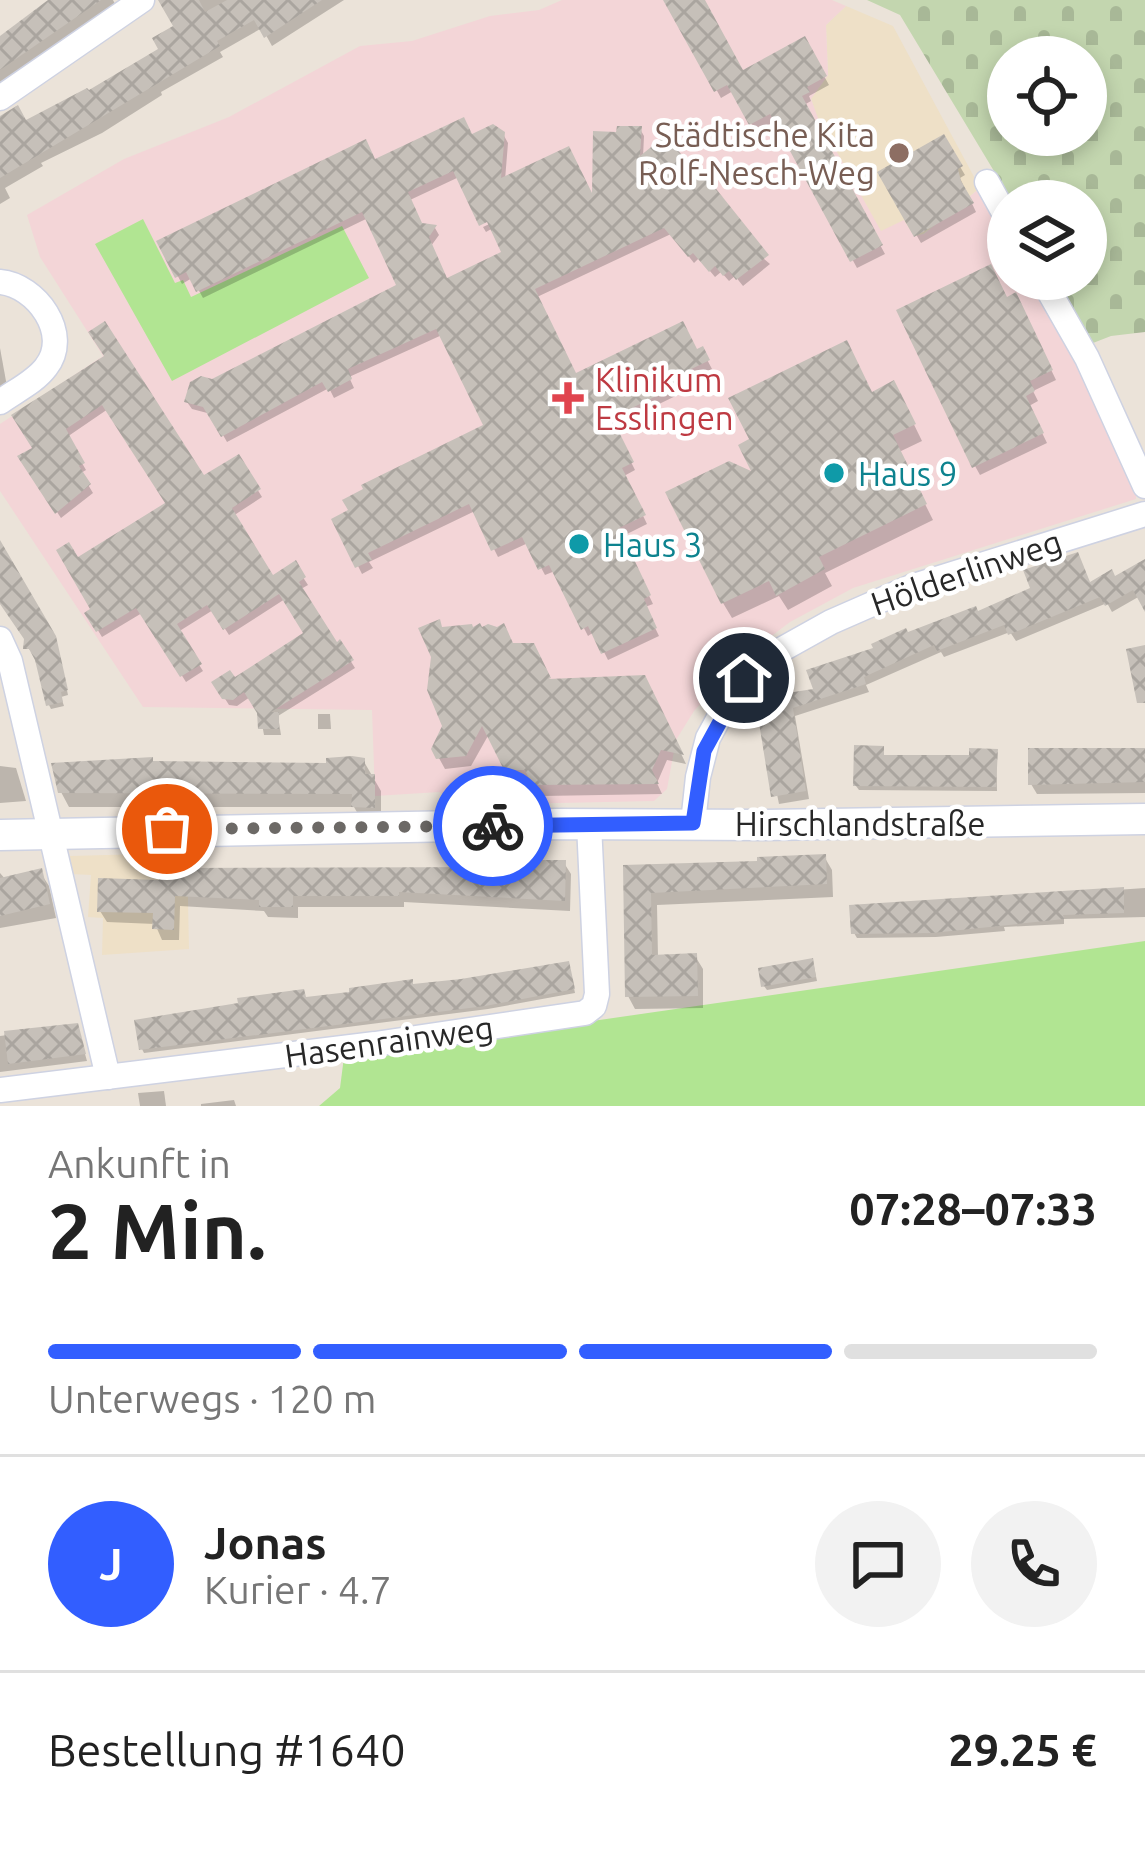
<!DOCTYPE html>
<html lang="de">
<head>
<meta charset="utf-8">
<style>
	:root { --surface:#fff; --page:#f2f2f2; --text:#222; --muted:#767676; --line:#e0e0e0; --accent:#325eff }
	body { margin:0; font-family:Ubuntu,sans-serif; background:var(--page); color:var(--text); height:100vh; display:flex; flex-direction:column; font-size:45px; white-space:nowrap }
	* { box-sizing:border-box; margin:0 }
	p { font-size:39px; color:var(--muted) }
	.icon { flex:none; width:66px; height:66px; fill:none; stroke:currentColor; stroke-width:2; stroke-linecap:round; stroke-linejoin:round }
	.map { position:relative; height:1106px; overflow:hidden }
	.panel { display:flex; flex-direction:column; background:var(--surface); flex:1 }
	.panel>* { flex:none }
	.fabs { position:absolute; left:987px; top:36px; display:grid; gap:24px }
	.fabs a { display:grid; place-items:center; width:120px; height:120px; border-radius:50%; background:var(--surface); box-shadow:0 6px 18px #0003; font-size:60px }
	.pin { position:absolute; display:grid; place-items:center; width:102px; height:102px; color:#fff; margin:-51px; border:6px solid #fff; border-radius:50%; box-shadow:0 3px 12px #0007 }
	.courier { position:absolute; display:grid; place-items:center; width:120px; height:120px; margin:-60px; border:9px solid #325eff; border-radius:50%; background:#fff; color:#222; box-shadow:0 3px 15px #0007 }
	.summary em { font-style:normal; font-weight:700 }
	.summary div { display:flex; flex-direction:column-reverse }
	.summary { display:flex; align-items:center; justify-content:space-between; height:204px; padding:0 48px }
	h1 { font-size:78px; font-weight:700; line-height:90px }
	.bar { display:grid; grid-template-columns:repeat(4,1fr); gap:18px 12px; align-content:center; height:144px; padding:0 48px }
	.bar i { height:15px; border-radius:9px; background:var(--line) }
	.bar .active { background:var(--accent) }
	.bar p { grid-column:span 4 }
	.line { display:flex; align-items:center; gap:30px; padding:0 48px; border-top:3px solid var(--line) }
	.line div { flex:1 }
	.round { display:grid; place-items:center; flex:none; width:126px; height:126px; border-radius:63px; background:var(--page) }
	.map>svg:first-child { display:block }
</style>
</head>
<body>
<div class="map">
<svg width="1145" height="1106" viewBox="0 0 1145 1106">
	<defs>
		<pattern id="cemetery-stones" width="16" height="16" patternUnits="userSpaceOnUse" patternTransform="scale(3)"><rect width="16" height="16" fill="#c3d6af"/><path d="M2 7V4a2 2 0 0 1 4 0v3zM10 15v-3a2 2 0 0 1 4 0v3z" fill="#a8b897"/></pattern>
		<pattern id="building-cross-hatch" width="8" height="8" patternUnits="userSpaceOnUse" patternTransform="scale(3)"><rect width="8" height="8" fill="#c6c0b9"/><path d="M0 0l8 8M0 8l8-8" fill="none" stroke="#aaa59f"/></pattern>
	</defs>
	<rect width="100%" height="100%" fill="#ebe3d9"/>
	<g fill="#eee0c7">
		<polygon points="846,6 893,26 980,188 923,234 914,237 881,232 817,118 811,98 828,75 826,25"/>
		<polygon points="187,853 189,949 102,955 103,918 88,917 91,875 71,874 68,856"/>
	</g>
	<polygon fill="#f3d5d7" points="562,0 832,0 846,6 826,25 828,75 811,99 818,118 881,231 904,220 914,236 924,234 980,188 1008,240 1008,279 1031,279 1091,382 1136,490 1136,499 853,588 790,622 745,656 694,711 676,740 667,789 654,801 463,805 439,792 375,796 372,710 143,707 0,491 0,424 103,356 40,257 27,215 124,159 229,117 360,46 412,41 490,16 539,10"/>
	<path fill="url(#cemetery-stones)" fill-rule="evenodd" d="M867 0H1145V332L1111 336 1093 343 1056 279H1086V201H1012L900 15ZM1008 57H1086V135H1008Z"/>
	<g fill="#b1e592">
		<polygon points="143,219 175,283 183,280 191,297 342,226 369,278 172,381 95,244"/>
		<polygon points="1145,941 1145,1106 319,1106 340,1088 344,1057"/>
	</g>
	<g fill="#0003" fill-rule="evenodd">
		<polygon points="55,0 113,0 115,4 107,9 109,13 0,89 0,39"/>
		<polygon points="173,0 344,0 272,46 262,28 220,52 223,57 161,92 162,95 102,133 41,163 43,166 5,188 10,198 0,204 0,120 25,124 89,94 162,50 177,27"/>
		<polygon points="667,0 702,0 742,74 804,40 829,85 809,96 811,101 804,105 885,254 857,268 777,120 756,132 733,91 721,98"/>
		<path d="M640 129 644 136 643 157 770 264 743 286 735 276 729 281 721 272 715 277 699 258 694 263 671 234 537 297 576 377 702 350 712 369 683 383 686 391 603 431 616 432 635 470 624 476 647 524 621 537 653 604 645 607 659 636 608 660 594 632 588 636 555 571 545 575 528 543 498 557 475 511 369 562 373 568 362 574 335 520 487 427 442 335 349 377 354 388 334 398 329 388 227 442 211 414 192 409 187 402 213 382 400 287 368 218 203 298 192 278 182 284 160 242 375 162 471 138 503 134 508 143 505 180 595 204 619 135ZM459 177 502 218 483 227 486 232 493 228 505 253 446 281 431 246 439 235 435 228 422 226 410 200Z"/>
		<polygon points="943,138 965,175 960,178 976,212 921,243 881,173"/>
		<polygon points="1007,300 1020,305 1056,380 1033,391 1038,401 1029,406 1047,443 980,475 975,466"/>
		<polygon points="0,348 8,392 0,398"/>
		<polygon points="107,357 203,479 238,458 262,497 233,516 272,579 295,565 308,585 301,589 336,646 340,644 355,668 278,716 281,735 264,735 260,713 250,697 237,706 229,705 215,683 234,681 307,634 285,599 229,635 213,610 178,632 203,671 186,682 142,613 102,637 88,614 94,610 77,562 169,504 108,409 67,437 86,470 81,473 93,493 61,518 21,458 36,449"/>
		<polygon points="872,395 902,400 922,441 899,452 933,520 825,573 832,586 788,610 779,596 732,618 723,603 758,478"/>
		<polygon points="0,549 57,644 68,695 61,697 64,706 51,709 49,705 35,654 24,645 27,639 0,592"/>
		<polygon points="1145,569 1145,602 1140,596 1112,612 1107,603 1016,641 1010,632 944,657 941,652 866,685 869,692 795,716 809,799 779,804 758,701 817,692 907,636"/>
		<polygon points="443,630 513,646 532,646 551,682 650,689 686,764 667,760 657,783 662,794 542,796 533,780 513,780 489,734 471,766 445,769 434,749 446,726"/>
		<polygon points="318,714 330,714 331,729 318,729"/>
		<polygon points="882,749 885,758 972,758 996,752 997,791 859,790 856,786"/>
		<polygon points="1145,752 1145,793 1037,794 1031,784"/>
		<polygon points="363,760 381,791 381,821 362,821 354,807 69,807 61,792 154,764 329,766"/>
		<polygon points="0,766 16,768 26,801 0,803"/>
		<polygon points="825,858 832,870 833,897 657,905 658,957 695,956 703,969 703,1008 635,1009 628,996 626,868 760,864"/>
		<polygon points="564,863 571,874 570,911 404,902 404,907 298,907 298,918 268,917 264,911 180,906 179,940 162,940 155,924 107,922 100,911 162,883 525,870"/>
		<polygon points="40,872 49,886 56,918 0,928 0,873 6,880"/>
		<polygon points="1145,888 1145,917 1064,919 1064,924 1004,927 1005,931 936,937 857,938 854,933 853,908"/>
		<polygon points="814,966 817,981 767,990 764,986"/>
		<polygon points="570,969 575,993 488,1009 144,1053 142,1049 306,1000"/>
		<polygon points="77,1026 87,1061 0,1072 0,1036"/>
		<polygon points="164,1091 166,1106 140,1106 138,1093"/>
		<polygon points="234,1100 236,1106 201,1106 201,1104"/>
	</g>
	<g fill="url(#building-cross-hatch)" fill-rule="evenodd">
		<polygon points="48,0 101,0 0,70 0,36"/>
		<polygon points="158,0 199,0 205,12 227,0 322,0 264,38 254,20 217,41 220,46 0,178 0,116 18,105 26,120 87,88 89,90 158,49 152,38 173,26"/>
		<polygon points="663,0 705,0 743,70 805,36 827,76 807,87 810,92 802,96 883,245 850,262 770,114 749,125 727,85 714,92"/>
		<path d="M464 117 472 134 493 124 505 132 501 178 569 146 592 193 593 131 616 132 617 126H642L640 156 666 135 688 163 693 160 769 255 736 280 729 271 723 276 715 266 709 272 693 253 688 257 664 228 535 289 576 373 683 321 697 349 703 346 710 360 681 374 685 382 593 427 618 430 634 462 622 468 646 515 619 528 651 595 644 599 657 628 601 654 588 626 581 630 549 565 538 570 522 537 491 551 469 504 368 553 372 560 355 568 331 519 348 510 342 500 363 489 361 485 483 425 436 329 348 369 352 379 328 392 322 382 221 437 203 407 184 402 190 382 201 376 212 379 396 285 362 212 196 292 186 272 175 278 156 241 366 139 375 159ZM453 171 479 226 487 222 501 252 447 278 429 237 437 225 422 223 408 192Z"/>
		<polygon points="944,134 963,166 958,169 961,181 974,203 914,237 877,172"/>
		<polygon points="991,264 1007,297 1016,292 1053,370 1030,381 1035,391 1026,396 1044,433 972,468 896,310"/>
		<polygon points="105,321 204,475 239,454 261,489 232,508 273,575 296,560 306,577 299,582 337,642 340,639 354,660 271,712 279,712 279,729 258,729 257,713 244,692 233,700 222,699 211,682 230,670 235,677 303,633 279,594 223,630 207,605 177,624 202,664 180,677 136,608 96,632 84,613 90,609 56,550 69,542 78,557 165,503 102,405 66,429 85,463 79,466 91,484 55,514 17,456 32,448 11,415 104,356 88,332"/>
		<polygon points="847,340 872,392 894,380 916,424 893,435 927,504 819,557 825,569 776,596 769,581 721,604 665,492 729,461 751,471 738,445 749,439 728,398"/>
		<polygon points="0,540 56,636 68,690 61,692 63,702 46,706 35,660 29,649 23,649 24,639 0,604"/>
		<polygon points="1078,552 1090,582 1112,569 1115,576 1145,559 1145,612 1133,590 1105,606 1100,597 1008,635 1004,625 937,651 934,645 864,677 866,684 793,708 806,791 771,797 755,698 813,689 806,670 873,648 871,644 906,628 908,632 976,606 978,611 1030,588 1023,570"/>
		<polygon points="440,619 442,627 472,624 473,627 480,623 482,627 488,624 497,627 504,623 513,643 534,643 551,678 548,679 645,675 684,755 661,750 652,770 659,784 532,785 525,770 504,770 482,726 466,756 436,759 431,749 442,726 427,690 431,657 418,628"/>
		<polygon points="1145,645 1145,703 1137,703 1126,649"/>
		<polygon points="854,745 884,746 884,755 969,755 969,748 998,749 996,787 853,786"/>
		<polygon points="1028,748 1145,748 1145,782 1028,785"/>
		<polygon points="352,756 365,758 365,774 375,774 375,808 351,807 352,794 58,793 51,763 153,757 153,761 326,763 326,758"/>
		<polygon points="826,854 827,884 651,893 652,955 697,953 698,996 625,997 623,865 757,861 757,857"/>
		<polygon points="522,860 566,860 565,901 399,892 399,896 293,896 293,907 259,907 259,900 175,896 174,930 152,929 153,913 97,912 98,878 159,880 159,868 522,867"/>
		<polygon points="42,868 50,904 0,916 0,878"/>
		<polygon points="1124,887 1124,913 1063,915 1064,919 932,933 851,934 849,905"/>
		<polygon points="813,958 816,977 761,987 758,968"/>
		<polygon points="569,961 575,989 485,1006 139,1050 134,1020 238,1003 237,998 304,989 306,997 349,992 349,988 413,979 413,984 461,979"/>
		<polygon points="78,1023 86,1054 8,1064 4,1031"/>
	</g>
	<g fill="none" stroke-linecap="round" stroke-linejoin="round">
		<g stroke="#ced2e2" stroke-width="27">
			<g id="minor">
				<polyline points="0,98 142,0"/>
				<polyline points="987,182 1008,220"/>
				<polyline points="1042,279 1087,358 1145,486"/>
				<path d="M0 282C36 285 72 334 46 367 35 382 15 391 0 402"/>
				<polyline points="0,639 10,661 108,1077"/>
				<polyline points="693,823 698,777 708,738 731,696 761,661 831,622 911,587 1145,514"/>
				<polyline points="0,1090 375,1044 585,1013 594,1006 597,994 589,824"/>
			</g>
		</g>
		<g stroke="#ced2e2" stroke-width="33">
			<polyline id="tertiary" points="0,835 557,824 764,825 1145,819"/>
		</g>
		<use href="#minor" stroke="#fff" stroke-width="24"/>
		<use href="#tertiary" stroke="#fff" stroke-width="30"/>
	</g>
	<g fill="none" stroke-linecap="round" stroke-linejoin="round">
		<polyline stroke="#6c6966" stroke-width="12" stroke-dasharray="0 21.6" points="167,829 493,826"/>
		<polyline stroke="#325eff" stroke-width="15" points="493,826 693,823 704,751 744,678"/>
	</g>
	<circle fill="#8d6e63" stroke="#fff" stroke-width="4.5" cx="899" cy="153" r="12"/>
	<path fill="#e0444e" stroke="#fff" stroke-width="4.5" d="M562 380h12v12h12v12h-12v12h-12v-12h-12v-12h12z"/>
	<g fill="#0f9aa8" stroke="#fff" stroke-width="4.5">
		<circle cx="834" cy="473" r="12"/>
		<circle cx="579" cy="544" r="12"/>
	</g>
	<g text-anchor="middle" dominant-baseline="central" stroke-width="9" stroke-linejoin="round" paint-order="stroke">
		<g font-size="33" fill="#785e54" stroke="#fff" text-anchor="end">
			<text x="875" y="134">Städtische Kita<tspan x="875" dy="38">Rolf-Nesch-Weg</tspan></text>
		</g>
		<g font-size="33" fill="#be3a42" stroke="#fff" text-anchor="start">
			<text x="595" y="379">Klinikum<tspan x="595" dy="38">Esslingen</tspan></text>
		</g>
		<g font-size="33" fill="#0d838f" stroke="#fff" text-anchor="start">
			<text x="858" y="473">Haus 9</text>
			<text x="603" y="544">Haus 3</text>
		</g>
		<g font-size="33" fill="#282828" stroke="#fff">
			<text transform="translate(966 572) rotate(-19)">Hölderlinweg</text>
			<text x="860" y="823">Hirschlandstraße</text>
			<text transform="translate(389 1041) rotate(-8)">Hasenrainweg</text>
		</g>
	</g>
</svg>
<div class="fabs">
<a><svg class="icon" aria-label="locate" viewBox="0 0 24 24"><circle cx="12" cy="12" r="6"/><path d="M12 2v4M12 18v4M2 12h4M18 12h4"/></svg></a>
<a><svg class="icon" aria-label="layers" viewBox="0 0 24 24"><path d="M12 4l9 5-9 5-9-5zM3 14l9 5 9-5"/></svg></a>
</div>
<div class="pin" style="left:167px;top:829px;background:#ea580c"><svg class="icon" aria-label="bag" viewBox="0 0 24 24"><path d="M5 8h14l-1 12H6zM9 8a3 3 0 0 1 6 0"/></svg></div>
<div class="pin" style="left:744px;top:678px;background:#1f2937"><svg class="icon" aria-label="home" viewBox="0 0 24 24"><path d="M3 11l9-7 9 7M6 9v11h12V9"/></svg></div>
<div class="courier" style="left:493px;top:826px"><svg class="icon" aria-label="bike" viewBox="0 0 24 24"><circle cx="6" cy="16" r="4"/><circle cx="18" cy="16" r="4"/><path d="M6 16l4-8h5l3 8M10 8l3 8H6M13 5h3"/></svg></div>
</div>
<section class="panel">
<div class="summary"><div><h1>2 Min.</h1><p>Ankunft in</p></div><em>07:28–07:33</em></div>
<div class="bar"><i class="active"></i><i class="active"></i><i class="active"></i><i></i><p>Unterwegs · 120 m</p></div>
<div class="line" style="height:216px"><b class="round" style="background:var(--accent);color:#fff">J</b><div><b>Jonas</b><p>Kurier · 4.7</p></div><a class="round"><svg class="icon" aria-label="chat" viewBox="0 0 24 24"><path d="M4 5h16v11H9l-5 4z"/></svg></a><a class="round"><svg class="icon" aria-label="phone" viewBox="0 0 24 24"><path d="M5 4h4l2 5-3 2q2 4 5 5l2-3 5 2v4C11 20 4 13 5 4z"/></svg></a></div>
<div class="line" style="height:156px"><div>Bestellung #1640</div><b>29.25 €</b></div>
</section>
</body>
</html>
